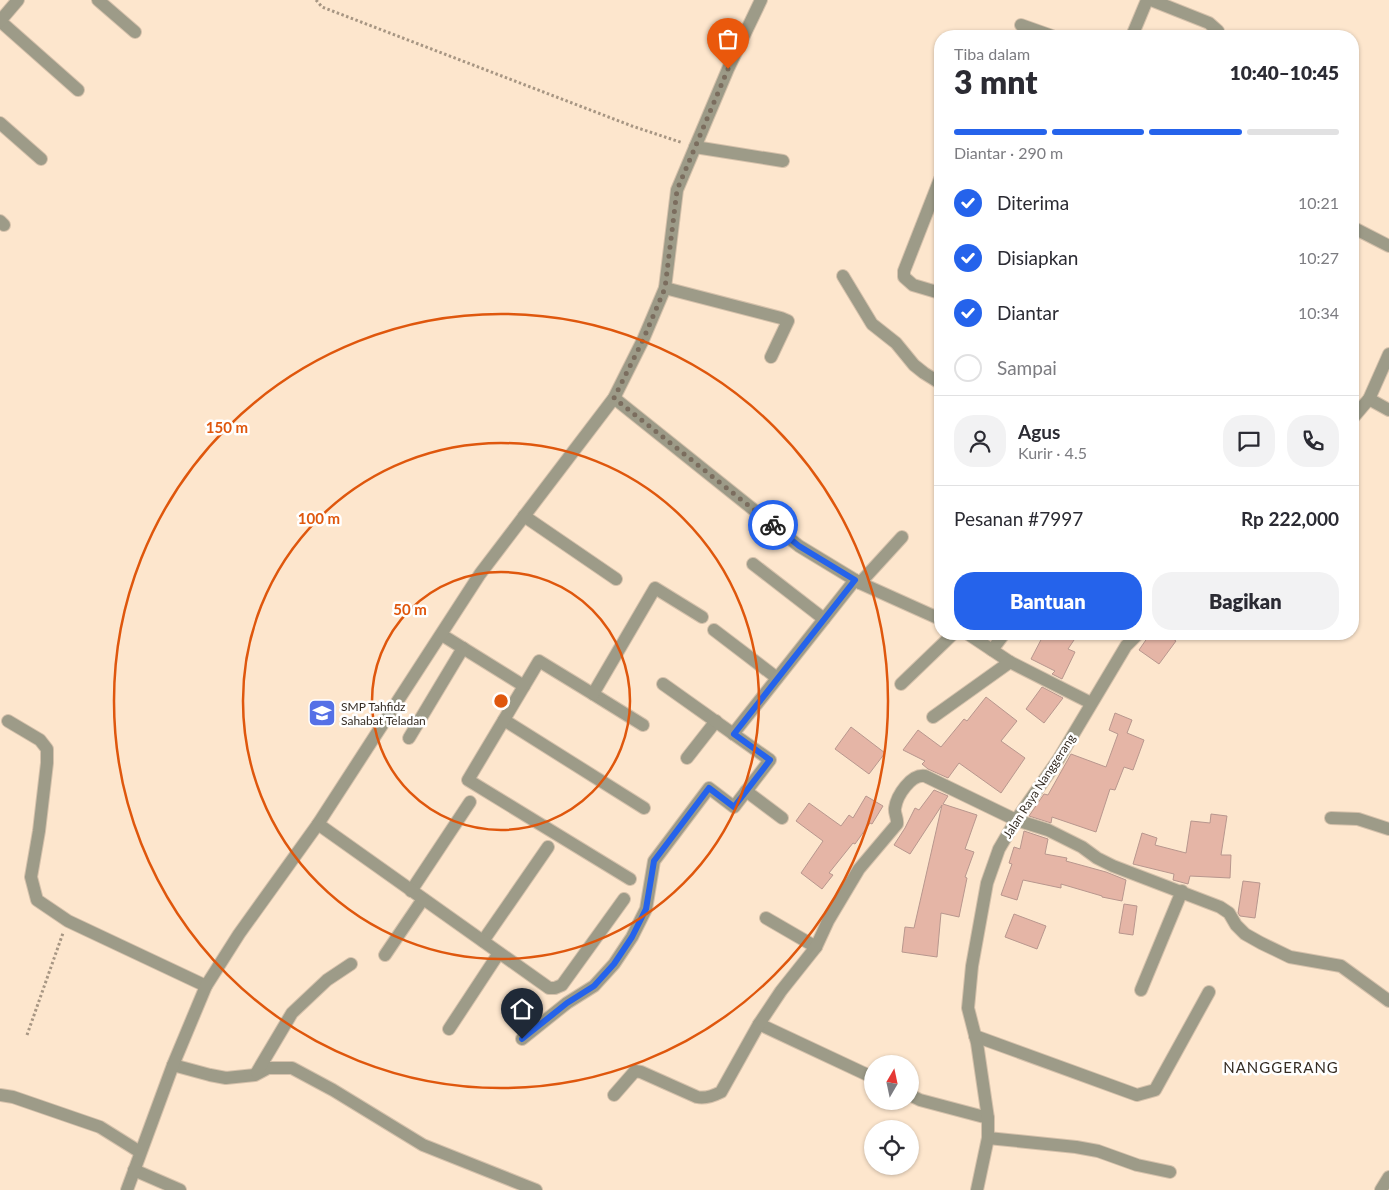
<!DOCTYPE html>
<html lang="id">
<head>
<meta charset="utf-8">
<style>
	:root { --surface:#fff; --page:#f2f2f3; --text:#2b2b33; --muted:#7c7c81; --line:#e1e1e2; --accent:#2563eb }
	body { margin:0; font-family:Lato,sans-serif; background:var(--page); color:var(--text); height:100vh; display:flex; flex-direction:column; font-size:19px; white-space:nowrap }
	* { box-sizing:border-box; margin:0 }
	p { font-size:16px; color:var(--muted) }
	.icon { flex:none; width:28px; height:28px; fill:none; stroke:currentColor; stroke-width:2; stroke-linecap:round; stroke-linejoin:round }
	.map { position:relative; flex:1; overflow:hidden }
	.details { position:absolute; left:934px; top:30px; width:425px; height:610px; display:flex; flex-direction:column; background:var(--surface); border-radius:20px; box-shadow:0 1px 4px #0004 }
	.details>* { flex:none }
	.needle { width:32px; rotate:9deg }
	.tools { position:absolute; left:864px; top:1055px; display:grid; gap:10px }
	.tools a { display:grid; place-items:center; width:55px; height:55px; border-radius:50%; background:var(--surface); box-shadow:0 1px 4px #0004; font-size:25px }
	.pin { position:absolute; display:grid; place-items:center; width:42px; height:42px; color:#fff; margin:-51px -21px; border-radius:50% 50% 50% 0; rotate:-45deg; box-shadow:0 0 5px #0007 }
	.pin .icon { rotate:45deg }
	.courier { position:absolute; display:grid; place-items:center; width:50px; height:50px; margin:-25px; border:4px solid #2563eb; border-radius:50%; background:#fff; color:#222; box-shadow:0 1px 6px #0007 }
	.headline em { font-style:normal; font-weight:800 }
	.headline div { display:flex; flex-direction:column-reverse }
	.headline { display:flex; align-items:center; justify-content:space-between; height:85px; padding:0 20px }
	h1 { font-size:32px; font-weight:800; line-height:38px }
	.bar { display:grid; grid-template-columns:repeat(4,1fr); gap:8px 5px; align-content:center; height:60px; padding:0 20px }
	.bar i { height:6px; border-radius:4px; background:var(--line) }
	.bar .active { background:var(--accent) }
	.bar p { grid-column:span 4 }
	.line { display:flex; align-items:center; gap:12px; padding:0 20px; border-top:1px solid var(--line) }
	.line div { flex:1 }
	.round { display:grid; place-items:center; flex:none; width:52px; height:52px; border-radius:20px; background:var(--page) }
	ol { padding:0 20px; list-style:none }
	li { display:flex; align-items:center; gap:15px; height:55px }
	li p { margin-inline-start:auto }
	li .icon { padding:5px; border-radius:50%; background:var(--accent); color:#fff; stroke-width:4 }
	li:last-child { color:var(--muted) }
	li i { width:28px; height:28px; border:2px solid var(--line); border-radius:50% }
	.cta { display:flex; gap:10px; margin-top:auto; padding:10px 20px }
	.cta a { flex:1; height:58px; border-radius:20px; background:var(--accent); color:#fff; font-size:20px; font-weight:800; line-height:58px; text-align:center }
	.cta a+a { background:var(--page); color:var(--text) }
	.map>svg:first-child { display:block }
</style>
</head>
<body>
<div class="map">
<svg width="1389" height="1190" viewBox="0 0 1389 1190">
	<rect width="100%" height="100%" fill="#fde6cd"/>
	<g fill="#e5b5a6" stroke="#b8978e">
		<polygon points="1044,634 1078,634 1068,649 1075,652 1062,679 1052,674 1055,671 1031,659"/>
		<polygon points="1150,634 1166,634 1176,641 1159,664 1139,650"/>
		<polygon points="1042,687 1063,698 1044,723 1026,709"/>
		<polygon points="986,697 1017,721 1001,741 1025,758 1001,793 959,763 948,778 928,769 922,764 925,761 903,750 918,730 941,747 964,719 967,721"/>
		<polygon points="1115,713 1132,720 1127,733 1144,740 1133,770 1124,767 1115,790 1110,789 1096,832 1052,817 1051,823 1029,816 1044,794 1048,795 1071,754 1106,767 1118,734 1109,730"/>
		<polygon points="851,727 885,753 869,774 835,749"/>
		<polygon points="934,790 948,796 943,804 977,815 965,849 974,852 965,877 967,878 959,917 941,913 937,957 902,952 905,927 914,928 942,805 910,854 894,845 905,828 915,808 919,810"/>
		<polygon points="866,796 883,806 872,824 870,823 855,844 853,843 829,873 833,875 822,889 801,873 823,841 796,821 809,803 841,826 849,815 853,818"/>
		<polygon points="1211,814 1227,816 1221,855 1231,855 1230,878 1190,876 1188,884 1173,880 1174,874 1133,864 1142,833 1157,838 1155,845 1186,853 1191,821 1210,823"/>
		<polygon points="1024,831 1048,839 1045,854 1067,858 1066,861 1106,872 1126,880 1122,901 1102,897 1102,896 1061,884 1061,888 1023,880 1017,900 1001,895 1012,864 1009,863 1014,847 1020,849"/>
		<polygon points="1243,881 1260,883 1255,918 1240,916 1238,913"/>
		<polygon points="1124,904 1137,906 1133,935 1119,933"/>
		<polygon points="1014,914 1046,926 1037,949 1005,937"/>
	</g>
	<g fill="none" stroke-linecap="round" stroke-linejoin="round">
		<g stroke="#d5c1ab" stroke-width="14">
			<g id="minor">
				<polyline points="98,0 135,32"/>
				<polyline points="1151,0 1209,23 1218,31 1218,36"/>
				<polyline points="0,21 78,90"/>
				<polyline points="0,21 18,0"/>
				<polyline points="1021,25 1052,36"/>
				<polyline points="1132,36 1147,0"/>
				<polyline points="0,123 41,159"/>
				<polyline points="695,147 783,161"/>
				<polyline points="940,179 904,271 904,277 913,285 940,293"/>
				<polyline points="0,221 4,225"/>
				<polyline points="1352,227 1389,246"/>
				<polyline points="843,276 872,324 896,343 914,365 924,373 940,383"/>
				<polyline points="665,288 781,318 788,321 771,357"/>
				<polyline points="614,398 799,546 860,583 940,619"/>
				<polyline points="1369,399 1389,410"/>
				<polyline points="1352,419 1369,399 1389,354"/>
				<polyline points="524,516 616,579"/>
				<polyline points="753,564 824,619"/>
				<polyline points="860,583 902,537"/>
				<polyline points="714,630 777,678"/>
				<polyline points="968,634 1010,662 1091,703"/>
				<polyline points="442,635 524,686"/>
				<polyline points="992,650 1004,634"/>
				<polyline points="901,684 953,634"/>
				<polyline points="593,694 643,725"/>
				<polyline points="933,717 1010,662"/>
				<polyline points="504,720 644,808"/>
				<polyline points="8,721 40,740 47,749 47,763 39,831 31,877 37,900 68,921 206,986"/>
				<polyline points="733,734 855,580"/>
				<polyline points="409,738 463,648"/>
				<polyline points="687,758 716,721"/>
				<polyline points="746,791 782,818"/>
				<polyline points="1331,818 1358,819 1389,829"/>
				<polyline points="318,824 480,574 614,398 643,340 665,288 677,190 728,69 761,0"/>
				<polyline points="630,879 468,780 539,661 593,694 655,588 702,617"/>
				<polyline points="411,891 470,802"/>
				<polyline points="766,918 816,947"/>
				<polyline points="483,941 548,847"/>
				<polyline points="385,955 423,899"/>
				<polyline points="1141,990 1182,891"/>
				<polyline points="759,1024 872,1077"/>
				<polyline points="449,1029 499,953"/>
				<polyline points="975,1036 1137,1095 1155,1090 1209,992"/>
				<polyline points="522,1039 567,1003 594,986 614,964 632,937 646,909 654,861 709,788 734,807 770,760 663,684"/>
				<polyline points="173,1065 210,1075 226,1078 255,1075 268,1068 292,1068 333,1090 423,1145 536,1190"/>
				<polyline points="257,1072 292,1013 327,980 351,964"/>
				<polyline points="0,1095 13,1097 100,1127 140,1152"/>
				<path d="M614 1095 635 1071 641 1072 697 1097C705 1099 713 1096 721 1092L759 1024 781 991 816 947 828 921 859 869 897 824C898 818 894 814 895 808 897 795 911 774 925 776L1016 820 1048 830 1082 847 1097 858 1113 866 1220 907 1229 913 1236 925 1245 934 1261 943 1290 957 1341 966 1389 1001"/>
				<polyline points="910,1095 920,1100 988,1118"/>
				<polyline points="988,1138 1076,1147 1098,1151 1137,1165 1170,1172"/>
				<polyline points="134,1170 180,1190"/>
				<polyline points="127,1190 173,1065 206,986 239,934 318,824 549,988 555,988 562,985 624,899"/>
				<polyline points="977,1190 988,1138 988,1118 977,1043 968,1008 972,966 987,883 999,849 1016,820 1058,760 1126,646 1138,634"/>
				<polyline points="1381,1190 1389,1177"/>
			</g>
		</g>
		<g stroke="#a79683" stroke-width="3" stroke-dasharray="2.5 2.5" stroke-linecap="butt">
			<polyline points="316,0 322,7 632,126 683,143"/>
			<polyline points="27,1035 63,933"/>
		</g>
		<use href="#minor" stroke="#9d9b88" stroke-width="12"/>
	</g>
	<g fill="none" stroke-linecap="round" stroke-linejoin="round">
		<polyline stroke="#7b6d5e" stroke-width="5" stroke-dasharray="0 9" points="728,69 677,190 665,288 643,340 614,398 773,525"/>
		<polyline stroke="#2563eb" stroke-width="6" points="522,1039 567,1003 594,986 614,964 632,937 646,909 654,861 709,788 734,807 770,760 734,734 855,580 799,546 773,525"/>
	</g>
	<g fill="none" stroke="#df570d" stroke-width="2.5">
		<circle cx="501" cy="701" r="129"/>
		<circle cx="501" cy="701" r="258"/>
		<circle cx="501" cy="701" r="387"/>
	</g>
	<defs>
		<g id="school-square" transform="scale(1.4375)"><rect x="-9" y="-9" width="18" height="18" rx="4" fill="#5570e6" stroke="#fff"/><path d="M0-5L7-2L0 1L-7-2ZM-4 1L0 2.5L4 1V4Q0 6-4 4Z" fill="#fff"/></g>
	</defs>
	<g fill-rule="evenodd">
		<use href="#school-square" x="322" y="713"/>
	</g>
	<g text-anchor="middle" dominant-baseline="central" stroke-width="5" stroke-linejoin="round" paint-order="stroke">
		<g font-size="12" fill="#352c23" stroke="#fff" text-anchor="start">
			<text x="341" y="706">SMP Tahfidz<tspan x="341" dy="14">Sahabat Teladan</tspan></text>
		</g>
		<g font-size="12" fill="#352c23" stroke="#fff">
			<text transform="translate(1039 786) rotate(-57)">Jalan Raya Nanggerang</text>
		</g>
		<g font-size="15" letter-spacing="1" fill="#352c23" stroke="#fff">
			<text x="1281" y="1067">NANGGERANG</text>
		</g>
	</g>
	<circle cx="501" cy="701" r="8" fill="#df570d" stroke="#fff" stroke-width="2.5"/>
	<g font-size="15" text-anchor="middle" font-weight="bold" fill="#df570d" stroke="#fff" stroke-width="5" stroke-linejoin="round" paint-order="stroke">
		<text x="227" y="433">150 m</text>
		<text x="319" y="524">100 m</text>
		<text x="410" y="615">50 m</text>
	</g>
</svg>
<div class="tools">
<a><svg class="needle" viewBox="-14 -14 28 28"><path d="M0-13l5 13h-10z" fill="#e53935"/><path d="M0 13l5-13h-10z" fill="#7c7c81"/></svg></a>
<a><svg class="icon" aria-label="locate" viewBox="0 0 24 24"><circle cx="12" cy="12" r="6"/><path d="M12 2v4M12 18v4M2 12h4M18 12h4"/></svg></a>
</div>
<div class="pin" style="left:728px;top:69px;background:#ea580c"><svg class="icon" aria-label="bag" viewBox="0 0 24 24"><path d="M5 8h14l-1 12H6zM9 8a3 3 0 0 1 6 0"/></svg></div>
<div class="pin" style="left:522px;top:1039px;background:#1f2937"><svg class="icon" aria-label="home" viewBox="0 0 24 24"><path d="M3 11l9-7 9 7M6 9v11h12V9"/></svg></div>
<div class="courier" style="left:773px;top:525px"><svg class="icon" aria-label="bike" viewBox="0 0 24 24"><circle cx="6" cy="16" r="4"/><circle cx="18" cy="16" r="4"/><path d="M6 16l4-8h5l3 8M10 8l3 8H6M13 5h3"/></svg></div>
<section class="details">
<div class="headline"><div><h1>3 mnt</h1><p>Tiba dalam</p></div><em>10:40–10:45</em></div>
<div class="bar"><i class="active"></i><i class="active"></i><i class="active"></i><i></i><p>Diantar · 290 m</p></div>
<ol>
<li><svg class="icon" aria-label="check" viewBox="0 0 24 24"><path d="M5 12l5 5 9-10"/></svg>Diterima<p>10:21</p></li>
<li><svg class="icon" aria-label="check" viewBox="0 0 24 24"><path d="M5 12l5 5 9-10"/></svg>Disiapkan<p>10:27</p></li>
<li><svg class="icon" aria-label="check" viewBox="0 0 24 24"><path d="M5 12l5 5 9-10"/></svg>Diantar<p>10:34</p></li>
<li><i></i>Sampai</li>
</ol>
<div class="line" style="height:90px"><a class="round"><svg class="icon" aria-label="person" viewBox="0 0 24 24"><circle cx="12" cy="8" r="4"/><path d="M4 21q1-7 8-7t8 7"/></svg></a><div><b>Agus</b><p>Kurir · 4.5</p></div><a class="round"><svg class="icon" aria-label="chat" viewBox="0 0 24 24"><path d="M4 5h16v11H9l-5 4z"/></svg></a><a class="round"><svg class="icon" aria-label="phone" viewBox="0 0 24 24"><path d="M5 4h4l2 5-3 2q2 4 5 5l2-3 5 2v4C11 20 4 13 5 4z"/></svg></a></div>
<div class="line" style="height:65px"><div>Pesanan #7997</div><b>Rp 222,000</b></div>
<div class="cta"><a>Bantuan</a><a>Bagikan</a></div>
</section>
</div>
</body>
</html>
